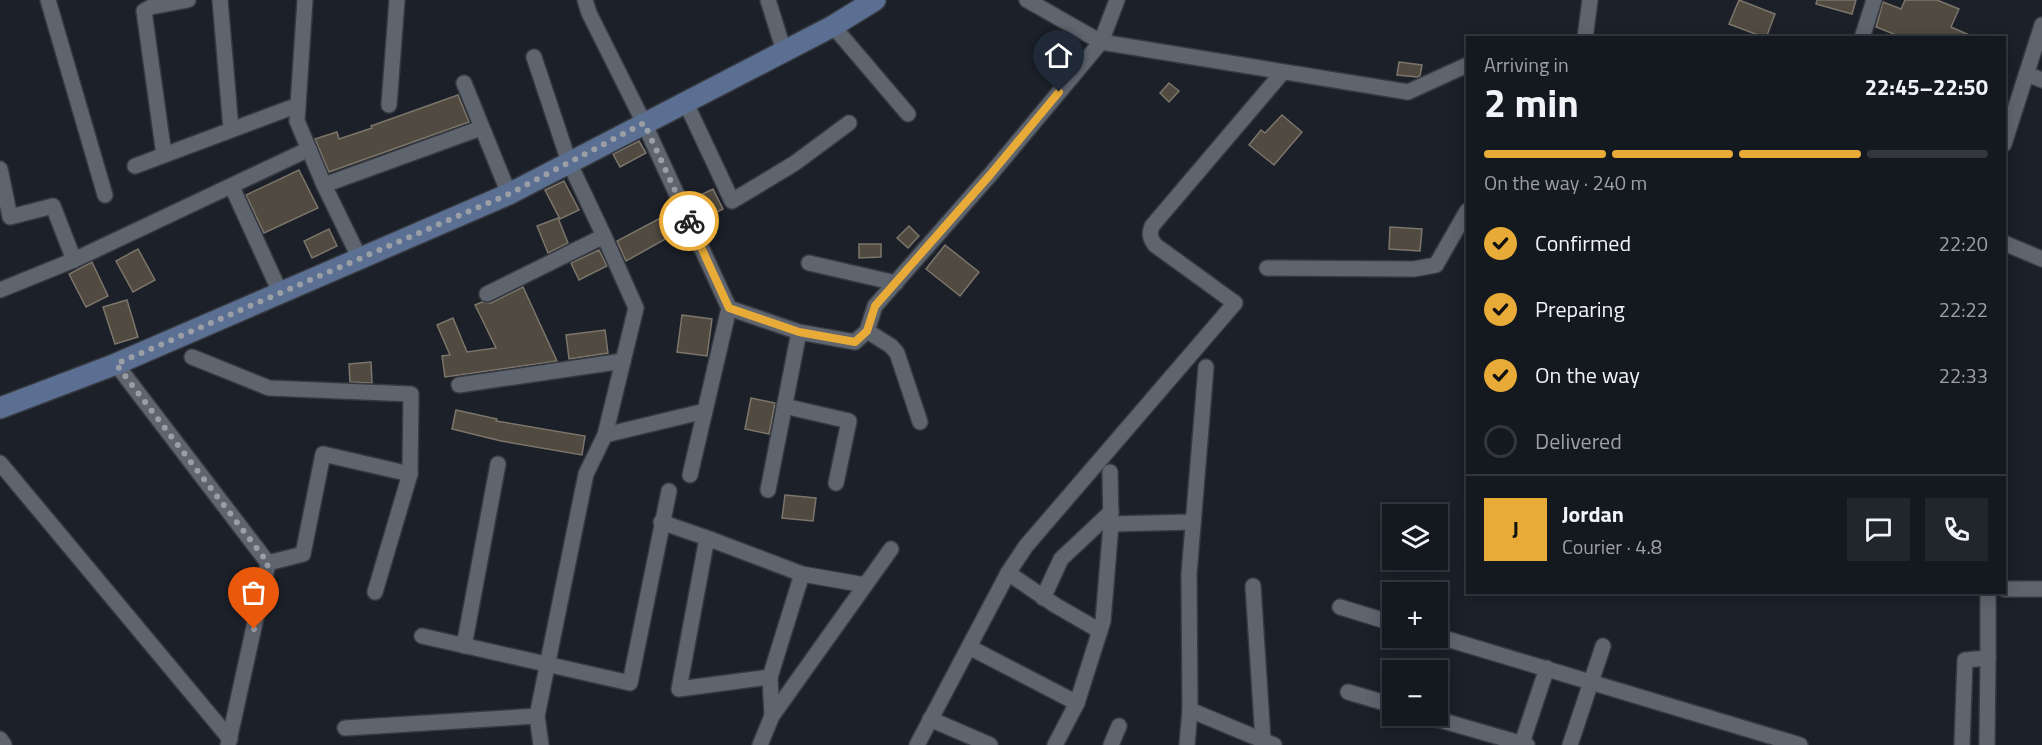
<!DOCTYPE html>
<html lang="en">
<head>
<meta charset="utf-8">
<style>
	:root { --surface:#14181f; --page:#21252c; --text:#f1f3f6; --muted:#9da0a4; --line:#33373d; --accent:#e8ab37 }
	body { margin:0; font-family:"Titillium Web",sans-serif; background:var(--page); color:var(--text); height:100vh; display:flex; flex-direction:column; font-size:22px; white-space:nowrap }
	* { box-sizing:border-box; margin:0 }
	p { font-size:20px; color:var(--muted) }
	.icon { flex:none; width:33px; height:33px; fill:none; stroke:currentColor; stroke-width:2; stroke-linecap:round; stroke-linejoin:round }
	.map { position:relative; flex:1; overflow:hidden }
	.side { position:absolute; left:1466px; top:36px; width:540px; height:558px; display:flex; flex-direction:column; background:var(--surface); border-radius:0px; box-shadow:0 3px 15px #0003,0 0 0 2px var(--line) }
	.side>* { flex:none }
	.buttons { position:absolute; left:1382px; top:504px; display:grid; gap:12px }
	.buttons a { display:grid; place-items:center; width:66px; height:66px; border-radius:0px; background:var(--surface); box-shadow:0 3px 15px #0003,0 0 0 2px var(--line); font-size:30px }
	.pin { position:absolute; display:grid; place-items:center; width:51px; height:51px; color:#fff; margin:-62px -26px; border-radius:50% 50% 50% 0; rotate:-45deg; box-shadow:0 0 6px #0007 }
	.pin .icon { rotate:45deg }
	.courier { position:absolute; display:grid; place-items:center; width:60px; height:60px; margin:-30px; border:4px solid #e8ab37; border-radius:50%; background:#fff; color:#222; box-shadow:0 2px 8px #0007 }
	.summary em { font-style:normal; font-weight:700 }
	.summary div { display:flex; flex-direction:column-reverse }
	.summary { display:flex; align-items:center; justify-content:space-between; height:102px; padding:0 18px }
	h1 { font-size:39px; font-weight:700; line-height:45px }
	.bar { display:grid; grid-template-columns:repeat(4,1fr); gap:9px 6px; align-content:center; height:72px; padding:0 18px }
	.bar i { height:8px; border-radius:4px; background:var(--line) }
	.bar .on { background:var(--accent) }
	.bar p { grid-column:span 4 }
	.line { display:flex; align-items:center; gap:15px; padding:0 18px; border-top:2px solid var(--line) }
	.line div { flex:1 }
	.round { display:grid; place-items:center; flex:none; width:63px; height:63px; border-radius:0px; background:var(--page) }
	ol { padding:0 18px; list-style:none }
	li { display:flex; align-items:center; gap:18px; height:66px }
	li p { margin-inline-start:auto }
	li .icon { padding:6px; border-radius:50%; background:var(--accent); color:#111; stroke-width:4 }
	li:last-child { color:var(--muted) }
	li i { width:33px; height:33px; border:3px solid var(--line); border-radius:50% }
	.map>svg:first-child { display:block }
</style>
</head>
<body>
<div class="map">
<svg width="2042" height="745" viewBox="0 0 2042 745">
	<rect width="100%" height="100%" fill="#1b2029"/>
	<g fill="#504a40" stroke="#7c756b" stroke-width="1.5">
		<polygon points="1739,0 1775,14 1766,38 1729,24"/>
		<polygon points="1817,0 1856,0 1852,14 1816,4"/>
		<polygon points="1905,0 1937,0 1959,9 1951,27 1976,38 1904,38 1876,27 1883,2 1901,9"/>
		<polygon points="1399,62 1422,65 1420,76 1417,77 1397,75"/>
		<polygon points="1169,83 1179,91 1169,102 1160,93"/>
		<polygon points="458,95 469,122 329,172 315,139 337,132 339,139 372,128 371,126"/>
		<polygon points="1282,115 1302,132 1274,165 1249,145 1261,130 1265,133"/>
		<polygon points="639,141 646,153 620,167 613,154"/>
		<polygon points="299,170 318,208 264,233 246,195"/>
		<polygon points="564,181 579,210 560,219 545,190"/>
		<polygon points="713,189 723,209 700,221 690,200"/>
		<polygon points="668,214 678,232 626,261 617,241"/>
		<polygon points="558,218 568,243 548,253 537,226"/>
		<polygon points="909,226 919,236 908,248 897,238"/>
		<polygon points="1390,227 1422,229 1420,251 1389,249"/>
		<polygon points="329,229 337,246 312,258 304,241"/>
		<polygon points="859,244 881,244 881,257 859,258"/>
		<polygon points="945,245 979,272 960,296 926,269"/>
		<polygon points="138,249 155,280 133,292 116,261"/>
		<polygon points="599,250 607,266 579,280 571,263"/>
		<polygon points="92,262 108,296 86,307 69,274"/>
		<polygon points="523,287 557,361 445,377 442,356 450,355 437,325 453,318 467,352 496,348 475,305 482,302 491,303"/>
		<polygon points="127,300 138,337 115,344 103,307"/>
		<polygon points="682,315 712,319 707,356 677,352"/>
		<polygon points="605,330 608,353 569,359 566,335"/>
		<polygon points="371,362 372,383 350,382 349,364"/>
		<polygon points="751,398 775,403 769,434 745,429"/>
		<polygon points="456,410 497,419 496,421 585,436 582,455 501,441 452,429"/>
		<polygon points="785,495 816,498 813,521 782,518"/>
	</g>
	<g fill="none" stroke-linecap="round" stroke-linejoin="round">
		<g stroke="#363a40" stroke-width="18">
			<g id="street">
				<polyline points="48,0 105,195"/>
				<polyline points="220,0 231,129"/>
				<polyline points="305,0 297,121 324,185 360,259"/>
				<polyline points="585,0 589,13 644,123 729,308 799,332 855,342 867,331 875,306 990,175 1101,42 1117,0"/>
				<polyline points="768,0 784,51"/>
				<polyline points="1027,0 1101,42 1408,92 1467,65"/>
				<polyline points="833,26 908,114"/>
				<polyline points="1585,38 1590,0"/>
				<polyline points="1862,38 1874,0"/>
				<polyline points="534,57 569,162 604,236 636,308 605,435 586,474 537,716 541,745"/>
				<polyline points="2027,74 2042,80"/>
				<polyline points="464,83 509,194"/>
				<polyline points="685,101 732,201 795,163 849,123"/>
				<polyline points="389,105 397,0"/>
				<polyline points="2004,144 2042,25"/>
				<polyline points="164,155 144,11 151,7 188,0"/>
				<polyline points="135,166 298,105"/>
				<polyline points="0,169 10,217 53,206 74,260"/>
				<polyline points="324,185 481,128"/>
				<polyline points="232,187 280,292"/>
				<polyline points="2004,243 2042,259"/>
				<polyline points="809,263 896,283"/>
				<polyline points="1267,268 1414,269 1436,265 1467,211"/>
				<polyline points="0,290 74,260 309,149"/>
				<polyline points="487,294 604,236"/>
				<polyline points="867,331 891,346 897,353 920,422"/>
				<polyline points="192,357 269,388 411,394 410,474 375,592"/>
				<polyline points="116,364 268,563 228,745"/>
				<polyline points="459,385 623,361"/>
				<polyline points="784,406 849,421 836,483"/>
				<polyline points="605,435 705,411"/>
				<polyline points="0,463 230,739"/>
				<polyline points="690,475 729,308"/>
				<polyline points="768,490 799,332"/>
				<polyline points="661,522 707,538"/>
				<polyline points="1111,524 1193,522"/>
				<polyline points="268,563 303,554 323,454 410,474"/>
				<polyline points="1008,573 1055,605 1100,631"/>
				<polyline points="1253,586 1263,740"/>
				<polyline points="2004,589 2042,589"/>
				<polyline points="1988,592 1988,658"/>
				<polyline points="1043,598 1061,559 1111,512"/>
				<polyline points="1340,607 1392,623"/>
				<polyline points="422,636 630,683 669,491"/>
				<polyline points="1437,636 1800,745"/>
				<polyline points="464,646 498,464"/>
				<polyline points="969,647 1077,703 1055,745"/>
				<polyline points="770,677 679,689 707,538 802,574 865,585"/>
				<polyline points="1348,692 1392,705"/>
				<polyline points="1077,703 1103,621 1111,524 1110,472"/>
				<polyline points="1190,710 1274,745"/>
				<polyline points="772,716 770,677 802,574"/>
				<polyline points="1426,716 1527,745"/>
				<polyline points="930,719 990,745"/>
				<polyline points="345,728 537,716"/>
				<polyline points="0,739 4,745"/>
				<polyline points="1522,743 1547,668"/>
				<polyline points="760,745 772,716 891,549"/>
				<path d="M917 745 1008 573 1026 546 1235 303 1155 245C1150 238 1149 234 1152 226L1283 72"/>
				<polyline points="1111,745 1119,726"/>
				<polyline points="1187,745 1190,710 1189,574 1206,367"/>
				<polyline points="1570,745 1603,646"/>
				<polyline points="1962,745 1965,660 1988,658 1987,745"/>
			</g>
		</g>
		<g stroke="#363a40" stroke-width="24">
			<polyline id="secondary" points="0,408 116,364 509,194 833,26 875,0"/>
		</g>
		<use href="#street" stroke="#5f656f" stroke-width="15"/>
		<use href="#secondary" stroke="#5b6f93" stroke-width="21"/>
	</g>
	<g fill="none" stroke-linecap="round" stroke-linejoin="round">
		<polyline stroke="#9a9ea5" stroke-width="6" stroke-dasharray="0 10.8" points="254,629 268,563 116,364 509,194 644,123 689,221"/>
		<polyline stroke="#e8ab37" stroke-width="8" points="689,221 729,308 799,332 855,342 867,331 875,306 990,175 1059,92"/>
	</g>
</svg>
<div class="buttons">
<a><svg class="icon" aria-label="layers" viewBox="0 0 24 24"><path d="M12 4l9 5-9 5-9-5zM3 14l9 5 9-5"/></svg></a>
<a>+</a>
<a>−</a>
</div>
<div class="pin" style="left:254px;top:629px;background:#ea580c"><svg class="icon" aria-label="bag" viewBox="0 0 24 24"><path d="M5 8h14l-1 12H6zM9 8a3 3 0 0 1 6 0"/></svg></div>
<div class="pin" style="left:1059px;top:92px;background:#1f2937"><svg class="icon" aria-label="home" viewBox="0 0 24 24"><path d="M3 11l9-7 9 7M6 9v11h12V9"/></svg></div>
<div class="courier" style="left:689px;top:221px"><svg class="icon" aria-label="bike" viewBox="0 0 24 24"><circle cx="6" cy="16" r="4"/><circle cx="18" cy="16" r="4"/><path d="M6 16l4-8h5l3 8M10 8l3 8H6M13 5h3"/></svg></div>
<section class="side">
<div class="summary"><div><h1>2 min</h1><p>Arriving in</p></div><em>22:45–22:50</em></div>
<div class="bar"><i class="on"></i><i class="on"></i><i class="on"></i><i></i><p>On the way · 240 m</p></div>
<ol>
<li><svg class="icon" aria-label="check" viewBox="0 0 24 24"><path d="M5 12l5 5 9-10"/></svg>Confirmed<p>22:20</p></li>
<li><svg class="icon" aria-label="check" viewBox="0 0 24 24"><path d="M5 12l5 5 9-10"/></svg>Preparing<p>22:22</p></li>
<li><svg class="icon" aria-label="check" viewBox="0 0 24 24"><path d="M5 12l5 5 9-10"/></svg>On the way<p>22:33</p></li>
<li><i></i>Delivered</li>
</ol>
<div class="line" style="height:108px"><b class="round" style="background:var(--accent);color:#111">J</b><div><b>Jordan</b><p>Courier · 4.8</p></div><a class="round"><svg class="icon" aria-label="chat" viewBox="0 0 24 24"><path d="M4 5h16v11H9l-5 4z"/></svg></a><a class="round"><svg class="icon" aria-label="phone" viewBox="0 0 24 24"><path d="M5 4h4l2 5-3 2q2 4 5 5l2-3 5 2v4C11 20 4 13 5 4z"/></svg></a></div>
</section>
</div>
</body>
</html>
